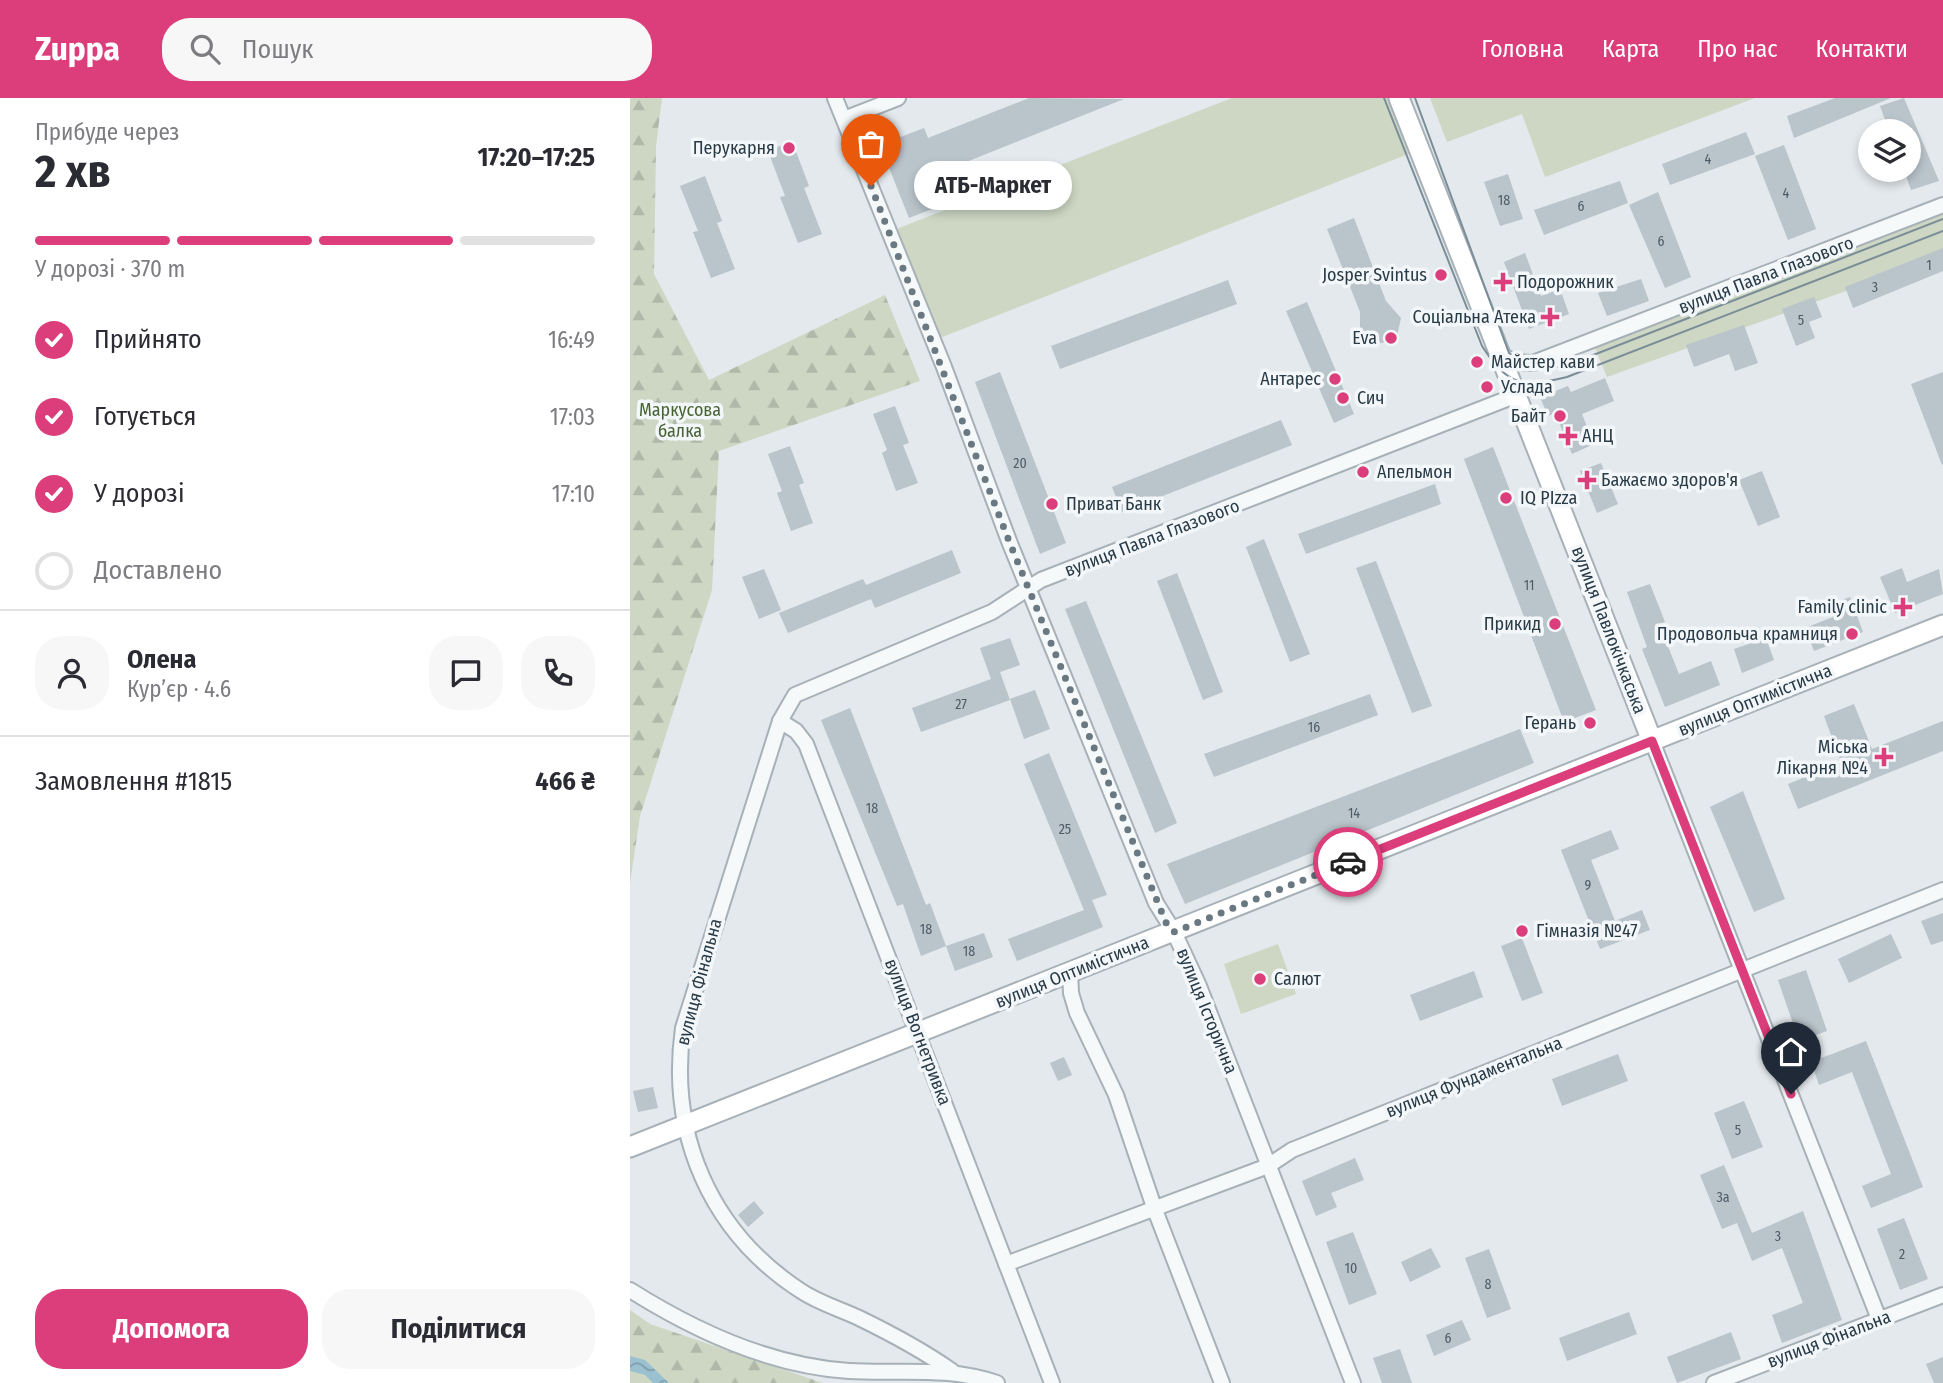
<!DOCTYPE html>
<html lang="uk">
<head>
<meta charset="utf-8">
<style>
	:root { --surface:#fff; --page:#f7f7f7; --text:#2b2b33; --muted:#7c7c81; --line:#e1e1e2; --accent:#dc3d7b }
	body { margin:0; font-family:"Fira Sans Condensed",sans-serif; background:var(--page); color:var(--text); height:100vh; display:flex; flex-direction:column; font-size:26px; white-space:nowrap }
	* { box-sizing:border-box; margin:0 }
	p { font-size:23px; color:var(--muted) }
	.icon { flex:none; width:38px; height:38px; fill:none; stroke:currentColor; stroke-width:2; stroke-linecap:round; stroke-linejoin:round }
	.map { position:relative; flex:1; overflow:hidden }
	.panel { display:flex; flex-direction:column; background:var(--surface); width:630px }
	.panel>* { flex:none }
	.tools { position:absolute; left:1228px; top:21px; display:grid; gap:14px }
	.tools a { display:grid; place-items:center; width:63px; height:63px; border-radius:50%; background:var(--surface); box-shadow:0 4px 10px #0003; font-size:35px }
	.pin { position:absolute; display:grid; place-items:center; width:60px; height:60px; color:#fff; margin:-72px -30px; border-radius:50% 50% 50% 0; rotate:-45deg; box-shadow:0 0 7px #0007 }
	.pin .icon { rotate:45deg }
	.courier { position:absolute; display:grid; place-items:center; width:70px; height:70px; margin:-35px; border:5px solid #dc3d7b; border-radius:50%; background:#fff; color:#222; box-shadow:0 2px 9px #0007 }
	.bubble { position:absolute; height:49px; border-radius:24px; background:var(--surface); box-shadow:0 4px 10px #0003; font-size:23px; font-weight:700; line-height:49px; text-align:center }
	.headline em { font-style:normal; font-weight:700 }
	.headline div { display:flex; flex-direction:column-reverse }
	.headline { display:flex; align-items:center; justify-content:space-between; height:119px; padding:0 35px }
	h1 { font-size:46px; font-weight:700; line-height:52px }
	.bar { display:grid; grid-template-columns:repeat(4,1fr); gap:10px 7px; align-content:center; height:84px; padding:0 35px }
	.bar i { height:9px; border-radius:5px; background:var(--line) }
	.bar .on { background:var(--accent) }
	.bar p { grid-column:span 4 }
	.line { display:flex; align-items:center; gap:18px; padding:0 35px; border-top:2px solid var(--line) }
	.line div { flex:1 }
	.round { display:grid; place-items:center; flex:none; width:74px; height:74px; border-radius:28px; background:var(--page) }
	ol { padding:0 35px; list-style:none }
	li { display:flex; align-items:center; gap:21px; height:77px }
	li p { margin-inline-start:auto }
	li .icon { padding:7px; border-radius:50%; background:var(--accent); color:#fff; stroke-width:4 }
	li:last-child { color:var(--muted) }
	li i { width:38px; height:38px; border:4px solid var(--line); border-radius:50% }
	.action { display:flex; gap:14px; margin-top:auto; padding:14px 35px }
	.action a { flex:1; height:80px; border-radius:28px; background:var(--accent); color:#fff; font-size:28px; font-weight:700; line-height:80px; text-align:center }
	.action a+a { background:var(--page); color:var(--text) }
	header { display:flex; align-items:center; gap:42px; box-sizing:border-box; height:98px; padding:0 35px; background:var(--accent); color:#fff }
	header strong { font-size:33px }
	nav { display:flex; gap:38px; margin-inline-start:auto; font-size:24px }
	.search { width:490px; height:63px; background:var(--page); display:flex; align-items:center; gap:18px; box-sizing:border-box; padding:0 24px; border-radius:28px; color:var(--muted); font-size:26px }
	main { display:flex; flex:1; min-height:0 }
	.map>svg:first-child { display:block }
</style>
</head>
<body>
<header>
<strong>Zuppa</strong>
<div class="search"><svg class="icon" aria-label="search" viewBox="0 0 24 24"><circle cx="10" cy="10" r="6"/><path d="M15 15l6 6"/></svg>Пошук</div>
<nav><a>Головна</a><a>Карта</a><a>Про нас</a><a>Контакти</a></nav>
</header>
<main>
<section class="panel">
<div class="headline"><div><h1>2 хв</h1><p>Прибуде через</p></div><em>17:20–17:25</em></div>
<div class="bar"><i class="on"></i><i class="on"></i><i class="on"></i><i></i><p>У дорозі · 370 m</p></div>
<ol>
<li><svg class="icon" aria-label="check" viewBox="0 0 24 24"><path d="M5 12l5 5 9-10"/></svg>Прийнято<p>16:49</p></li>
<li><svg class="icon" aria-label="check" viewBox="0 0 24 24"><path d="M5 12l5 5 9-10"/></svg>Готується<p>17:03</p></li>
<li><svg class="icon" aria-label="check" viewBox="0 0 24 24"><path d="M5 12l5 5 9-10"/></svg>У дорозі<p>17:10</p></li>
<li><i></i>Доставлено</li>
</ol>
<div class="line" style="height:126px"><a class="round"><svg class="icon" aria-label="person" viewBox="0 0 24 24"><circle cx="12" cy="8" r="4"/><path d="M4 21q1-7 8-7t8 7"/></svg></a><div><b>Олена</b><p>Кур’єр · 4.6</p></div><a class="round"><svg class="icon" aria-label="chat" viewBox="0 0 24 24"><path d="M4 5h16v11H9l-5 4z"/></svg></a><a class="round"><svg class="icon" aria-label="phone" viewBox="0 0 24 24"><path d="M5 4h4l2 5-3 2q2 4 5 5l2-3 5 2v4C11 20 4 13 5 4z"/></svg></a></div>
<div class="line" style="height:91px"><div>Замовлення #1815</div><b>466 ₴</b></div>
<div class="action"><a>Допомога</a><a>Поділитися</a></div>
</section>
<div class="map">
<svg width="1313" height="1285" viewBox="0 0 1313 1285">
	<defs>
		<pattern id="forest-firs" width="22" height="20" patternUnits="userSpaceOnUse" patternTransform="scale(1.75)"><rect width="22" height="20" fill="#cdd7c3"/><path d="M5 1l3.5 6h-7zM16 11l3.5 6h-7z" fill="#b0b9a9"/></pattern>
		<pattern id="water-waves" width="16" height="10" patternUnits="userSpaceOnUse" patternTransform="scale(1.75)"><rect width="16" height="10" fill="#9bc1d0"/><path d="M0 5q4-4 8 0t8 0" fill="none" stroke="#7e9eab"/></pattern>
	</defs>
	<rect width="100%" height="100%" fill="#e3e9ec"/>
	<g fill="url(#forest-firs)">
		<polygon points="0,0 32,0 26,48 24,176 79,282 255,197 290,283 89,353 82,492 10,718 0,785"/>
		<polygon points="0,1212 20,1226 193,1285 0,1285"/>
	</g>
	<g fill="#cdd7c3">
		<polygon points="602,0 765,0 786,53 307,241 264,132"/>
		<polygon points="800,0 1125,0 915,79 892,16 817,44"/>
		<polygon points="1313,103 1313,158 977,279 960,238"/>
		<polygon points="648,846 666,896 611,916 594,866"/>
	</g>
	<polygon fill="url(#water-waves)" points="0,1258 15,1262 39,1285 23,1285 15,1277 0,1273"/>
	<g fill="#bac4cb">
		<polygon points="399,0 494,1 311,74 323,103 279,120 250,47 294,30 298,40"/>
		<polygon points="1205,0 1261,0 1164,40 1157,18"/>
		<polygon points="1274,0 1309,83 1281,92 1274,72 1279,72 1279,33 1259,33 1250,8"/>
		<polygon points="1116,34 1125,56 1040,87 1032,66"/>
		<polygon points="162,43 179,88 174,90 192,136 168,145 150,99 155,98 138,53"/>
		<polygon points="1154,47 1186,131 1158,142 1125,58"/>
		<polygon points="878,76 893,121 870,128 854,84"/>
		<polygon points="75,78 92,123 87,125 105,171 81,180 63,134 68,133 50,88"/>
		<polygon points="990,83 998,105 914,137 904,112"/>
		<polygon points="1028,94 1061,179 1035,190 999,107"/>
		<polygon points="724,120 756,203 771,220 767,238 760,243 747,246 737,240 730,230 730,214 697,131"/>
		<polygon points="1313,150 1313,173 1223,210 1215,189"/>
		<polygon points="895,155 911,198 930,191 939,216 899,231 874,164"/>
		<polygon points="1011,181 1019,203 977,218 968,195"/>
		<polygon points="598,182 607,206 430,271 421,248"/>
		<polygon points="1184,199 1192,219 1179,224 1185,240 1166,248 1152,211"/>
		<polygon points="677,204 724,316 704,325 656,213"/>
		<polygon points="1114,227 1128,265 1105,273 1099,256 1064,269 1056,247"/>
		<polygon points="370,274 436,445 410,456 345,284"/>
		<polygon points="1313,274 1313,366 1312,367 1281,286"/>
		<polygon points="975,280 984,303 952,316 964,346 942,356 925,315 918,318 910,299 938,288 941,294"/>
		<polygon points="265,308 279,345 273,347 288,385 266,393 252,355 257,352 243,316"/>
		<polygon points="651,322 662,347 492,414 482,389"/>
		<polygon points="160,348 174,385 169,387 183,425 161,433 147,395 152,393 138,356"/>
		<polygon points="863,349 966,612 934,624 834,361"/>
		<polygon points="971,365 988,406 967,415 950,373"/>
		<polygon points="1132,373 1150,419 1128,428 1109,382"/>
		<polygon points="805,386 811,406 676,456 668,436"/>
		<polygon points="634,441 680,556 660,564 616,449"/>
		<polygon points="322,452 331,475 245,510 241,501 158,535 149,515 233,481 236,487"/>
		<polygon points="746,463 802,608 782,615 726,470"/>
		<polygon points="1272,470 1277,484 1309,471 1313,496 1265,515 1250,479"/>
		<polygon points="134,471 151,512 129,521 112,479"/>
		<polygon points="547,475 593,594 573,602 527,483"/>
		<polygon points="1020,486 1035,524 1029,526 1049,576 1081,563 1090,587 1035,609 1012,551 1017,549 997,494"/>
		<polygon points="1220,499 1233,534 1184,553 1175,530 1203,519 1198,507"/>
		<polygon points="456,503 547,725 525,735 435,511"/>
		<polygon points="380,540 390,567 370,574 380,602 291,634 282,610 361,581 350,550"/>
		<polygon points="1136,540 1144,562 1112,575 1104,551"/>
		<polygon points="405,592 420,631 394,641 380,601"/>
		<polygon points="740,596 748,617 584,679 574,656"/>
		<polygon points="1224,606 1242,651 1313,623 1313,653 1168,711 1158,686 1211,664 1194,618"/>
		<polygon points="220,610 296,807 300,805 316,848 291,858 273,806 267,808 191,622"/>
		<polygon points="890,631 904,665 555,806 537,766"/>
		<polygon points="419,655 477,797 462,802 473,829 387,863 378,841 454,812 394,666"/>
		<polygon points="1113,693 1155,801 1124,814 1080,709"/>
		<polygon points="981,732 989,751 961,762 985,823 1012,812 1020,832 970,851 931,752"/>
		<polygon points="1313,815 1313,843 1301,847 1291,823"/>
		<polygon points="354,835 363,859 325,873 316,848"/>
		<polygon points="1261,836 1272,860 1219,885 1208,861"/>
		<polygon points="892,840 913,895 892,903 871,848"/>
		<polygon points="1176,872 1197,933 1169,943 1148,882"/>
		<polygon points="844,873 853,899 790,923 780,897"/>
		<polygon points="1236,943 1293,1089 1241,1110 1232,1088 1261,1076 1222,974 1189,987 1181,964"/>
		<polygon points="988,956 998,983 932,1008 922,981"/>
		<polygon points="434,959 442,977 428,983 420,965"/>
		<polygon points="23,989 28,1010 8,1014 3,993"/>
		<polygon points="1114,1003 1133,1049 1102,1061 1084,1015"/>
		<polygon points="725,1060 734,1082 701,1095 707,1109 686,1118 672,1083"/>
		<polygon points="1094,1067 1122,1135 1173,1113 1212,1222 1152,1245 1142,1217 1173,1205 1152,1150 1122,1163 1107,1125 1092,1131 1070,1077"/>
		<polygon points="124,1103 134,1115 118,1129 108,1117"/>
		<polygon points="1274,1120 1298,1181 1270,1192 1247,1131"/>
		<polygon points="723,1134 747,1196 719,1207 696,1144"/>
		<polygon points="801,1150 811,1169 780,1184 771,1164"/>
		<polygon points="859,1151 881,1211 857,1220 835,1160"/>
		<polygon points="999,1214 1007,1236 937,1263 929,1240"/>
		<polygon points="832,1222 841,1242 804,1258 796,1237"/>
		<polygon points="1101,1234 1111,1261 1047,1285 1037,1259"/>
		<polygon points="770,1251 782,1285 752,1285 743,1260"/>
		<polygon points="1313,1259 1313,1285 1304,1285 1296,1266"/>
	</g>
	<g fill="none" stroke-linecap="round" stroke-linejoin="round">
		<g stroke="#a7b1b7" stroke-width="18">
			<g id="street">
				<polyline points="205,0 314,269 379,443 526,805 544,834 569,888 723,1285"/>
				<polyline points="214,21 268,0"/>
				<polyline points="872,258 886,264 903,265 1313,107"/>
				<path d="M150 623 53 930C38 1036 80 1134 171 1193 189 1205 210 1211 229 1220 262 1236 292 1252 322 1273"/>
				<polyline points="1022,643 1249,1221"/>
				<polyline points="440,873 441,895 447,915 486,997 525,1112 592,1285"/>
				<polyline points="376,1166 638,1068 662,1052 1313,792"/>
				<path d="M0 1192C65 1233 141 1268 219 1273 272 1276 315 1268 367 1285"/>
				<polyline points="422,1285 176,646 166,633 150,623 165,597 362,514 411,482 887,297"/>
				<polyline points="1084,1285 1313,1197"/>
			</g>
		</g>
		<g stroke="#a7b1b7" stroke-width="23">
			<g id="secondary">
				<polyline points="769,0 1022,643"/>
				<polyline points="0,1049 1313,527"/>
			</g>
		</g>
		<use href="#street" stroke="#f6f9fa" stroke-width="14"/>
		<use href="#secondary" stroke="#fff" stroke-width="19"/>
		<g stroke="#7b8d98" stroke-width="2">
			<path d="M754 0 852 248C878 288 892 290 937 279L1313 133"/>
			<polyline points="785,0 879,255 908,271 935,268 1313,121"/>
		</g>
	</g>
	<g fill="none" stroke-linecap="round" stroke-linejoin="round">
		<polyline stroke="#6a7881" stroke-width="7" stroke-dasharray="0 12.6" points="241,88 379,443 537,827 544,834 718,764"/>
		<polyline stroke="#dc3d7b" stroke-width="9" points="718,764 1022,643 1161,996"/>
	</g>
	<g fill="#dc3d7b" stroke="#f3f7f9" stroke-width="2.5">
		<circle cx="159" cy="50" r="7"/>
		<circle cx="811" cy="177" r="7"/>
		<path d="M869.5 173.5h7v7h7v7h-7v7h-7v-7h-7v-7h7z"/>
		<path d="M916.5 208.5h7v7h7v7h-7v7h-7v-7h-7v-7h7z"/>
		<circle cx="761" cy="240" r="7"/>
		<circle cx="847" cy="264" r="7"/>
		<circle cx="705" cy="281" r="7"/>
		<circle cx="857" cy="289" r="7"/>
		<circle cx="713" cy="300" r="7"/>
		<circle cx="930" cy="318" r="7"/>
		<path d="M934.5 327.5h7v7h7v7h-7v7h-7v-7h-7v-7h7z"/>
		<circle cx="733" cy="374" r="7"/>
		<path d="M953.5 371.5h7v7h7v7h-7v7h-7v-7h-7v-7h7z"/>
		<circle cx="876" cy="400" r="7"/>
		<circle cx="422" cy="406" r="7"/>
		<path d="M1269.5 498.5h7v7h7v7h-7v7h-7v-7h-7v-7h7z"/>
		<circle cx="925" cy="526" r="7"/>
		<circle cx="1222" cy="536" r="7"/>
		<circle cx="960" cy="625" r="7"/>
		<path d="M1250.5 648.5h7v7h7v7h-7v7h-7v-7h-7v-7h7z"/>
		<circle cx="892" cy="833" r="7"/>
		<circle cx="630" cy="881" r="7"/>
	</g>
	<g text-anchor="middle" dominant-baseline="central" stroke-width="7" stroke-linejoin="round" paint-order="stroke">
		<g font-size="14" fill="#4d5d68">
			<text x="1078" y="61">4</text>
			<text x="1156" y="95">4</text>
			<text x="874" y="102">18</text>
			<text x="951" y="108">6</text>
			<text x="1031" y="143">6</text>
			<text x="1299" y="167">1</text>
			<text x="1245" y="189">3</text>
			<text x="1171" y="222">5</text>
			<text x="390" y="365">20</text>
			<text x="899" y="487">11</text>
			<text x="331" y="606">27</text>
			<text x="684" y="629">16</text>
			<text x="242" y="710">18</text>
			<text x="724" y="715">14</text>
			<text x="435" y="731">25</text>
			<text x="958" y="787">9</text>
			<text x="296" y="831">18</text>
			<text x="339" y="853">18</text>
			<text x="1108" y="1032">5</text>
			<text x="1093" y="1099">3а</text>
			<text x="1148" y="1138">3</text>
			<text x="1272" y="1156">2</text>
			<text x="721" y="1170">10</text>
			<text x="858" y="1186">8</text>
			<text x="818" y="1240">6</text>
		</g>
		<g font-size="18" fill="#293b47" stroke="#f3f7f9" text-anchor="end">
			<text x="145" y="50">Перукарня</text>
			<text x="797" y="177">Josper Svintus</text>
			<text x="887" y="184" text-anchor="start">Подорожник</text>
			<text x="906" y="219">Соціальна Атека</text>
			<text x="747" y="240">Eva</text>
			<text x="861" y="264" text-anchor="start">Майстер кави</text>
			<text x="691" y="281">Антарес</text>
			<text x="871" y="289" text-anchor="start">Услада</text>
			<text x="727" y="300" text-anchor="start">Сич</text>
			<text x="916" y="318">Байт</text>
			<text x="952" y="338" text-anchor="start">АНЦ</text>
			<text x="747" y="374" text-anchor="start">Апельмон</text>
			<text x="971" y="382" text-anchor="start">Бажаємо здоров'я</text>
			<text x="890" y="400" text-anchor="start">IQ PIzza</text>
			<text x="436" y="406" text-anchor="start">Приват Банк</text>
			<text x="1257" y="509">Family clinic</text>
			<text x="911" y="526">Прикид</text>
			<text x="1208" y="536">Продовольча крамниця</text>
			<text x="946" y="625">Герань</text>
			<text x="1238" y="649">Міська<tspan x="1238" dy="21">Лікарня №4</tspan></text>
			<text x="906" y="833" text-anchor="start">Гімназія №47</text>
			<text x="644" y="881" text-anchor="start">Салют</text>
		</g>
		<g font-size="18" fill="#293b47" stroke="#f3f7f9">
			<text transform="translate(1136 177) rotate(-21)">вулиця Павла Глазового</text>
			<text transform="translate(522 440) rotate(-21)">вулиця Павла Глазового</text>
			<text transform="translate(979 532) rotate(69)">вулиця Павлокічкаська</text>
			<text transform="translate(1125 602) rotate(-22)">вулиця Оптимістична</text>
			<text transform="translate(442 874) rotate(-22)">вулиця Оптимістична</text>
			<text transform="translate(69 884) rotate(-75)">вулиця Фінальна</text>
			<text transform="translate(577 913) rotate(68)">вулиця Історична</text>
			<text transform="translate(288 934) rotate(69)">вулиця Вогнетривка</text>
			<text transform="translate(844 979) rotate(-22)">вулиця Фундаментальна</text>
			<text transform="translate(1199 1241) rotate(-21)">вулиця Фінальна</text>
		</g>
		<g font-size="18" fill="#496434" stroke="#f3f7f9">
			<text x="50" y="312">Маркусова<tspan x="50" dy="21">балка</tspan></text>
		</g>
	</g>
</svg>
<div class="tools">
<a><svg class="icon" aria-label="layers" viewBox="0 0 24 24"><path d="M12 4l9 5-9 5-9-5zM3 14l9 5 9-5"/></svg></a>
</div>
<div class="pin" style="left:241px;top:88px;background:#ea580c"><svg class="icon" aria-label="bag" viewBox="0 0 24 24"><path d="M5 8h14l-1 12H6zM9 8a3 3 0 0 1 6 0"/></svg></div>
<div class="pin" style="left:1161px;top:996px;background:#1f2937"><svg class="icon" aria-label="home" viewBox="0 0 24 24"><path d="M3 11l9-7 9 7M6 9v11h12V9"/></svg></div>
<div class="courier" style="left:718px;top:764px"><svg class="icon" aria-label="car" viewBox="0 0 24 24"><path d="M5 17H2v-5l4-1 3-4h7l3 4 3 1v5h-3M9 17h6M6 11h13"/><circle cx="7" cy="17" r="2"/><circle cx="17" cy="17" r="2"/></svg></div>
<div class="bubble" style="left:284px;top:63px;width:158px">АТБ-Маркет</div>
</div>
</main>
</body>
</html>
